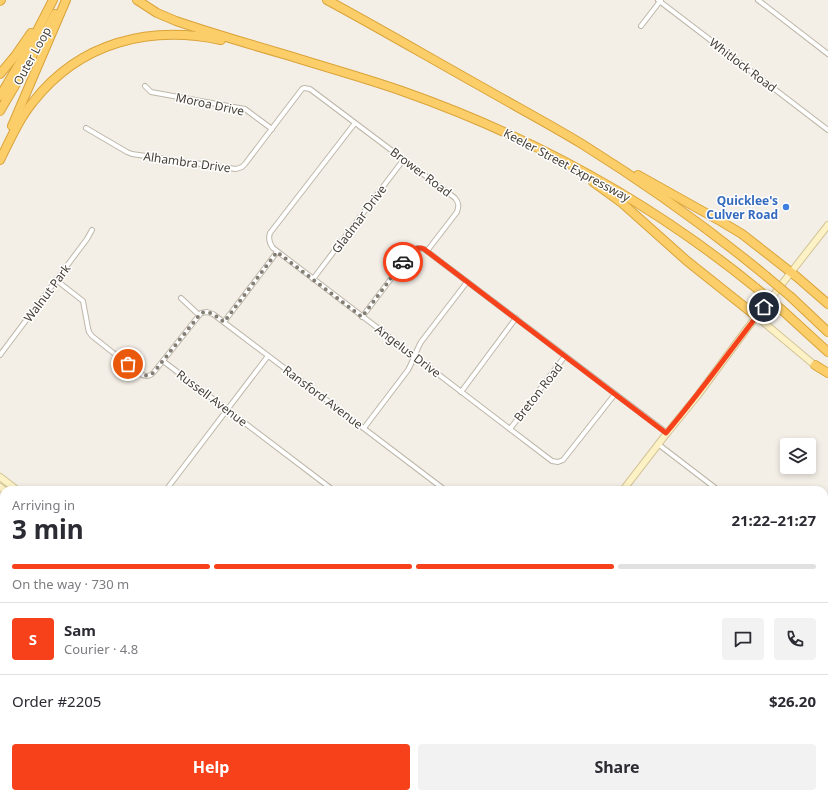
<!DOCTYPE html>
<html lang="en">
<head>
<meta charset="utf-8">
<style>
	:root { --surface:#fff; --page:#f2f2f3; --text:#2b2b33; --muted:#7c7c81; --line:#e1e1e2; --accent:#f6411b }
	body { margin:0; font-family:"Noto Sans",sans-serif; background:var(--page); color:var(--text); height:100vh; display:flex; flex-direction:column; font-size:15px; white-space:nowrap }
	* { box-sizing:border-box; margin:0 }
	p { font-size:13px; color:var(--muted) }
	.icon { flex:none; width:22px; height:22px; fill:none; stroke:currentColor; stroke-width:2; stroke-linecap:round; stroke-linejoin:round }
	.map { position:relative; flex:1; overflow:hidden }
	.details { position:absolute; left:0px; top:486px; width:828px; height:312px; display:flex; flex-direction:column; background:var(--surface); border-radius:12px 12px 0 0; box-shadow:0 2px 6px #0003 }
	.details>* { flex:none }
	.fabs { position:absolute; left:780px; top:438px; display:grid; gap:8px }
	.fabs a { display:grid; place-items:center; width:36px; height:36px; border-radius:4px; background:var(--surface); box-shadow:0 2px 6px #0003; font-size:20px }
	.pin { position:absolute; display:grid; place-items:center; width:34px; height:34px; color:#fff; margin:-17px; border:2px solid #fff; border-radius:50%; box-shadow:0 1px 4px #0007 }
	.courier { position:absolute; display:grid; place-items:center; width:40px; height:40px; margin:-20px; border:3px solid #f6411b; border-radius:50%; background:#fff; color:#222; box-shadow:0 1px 5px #0007 }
	.summary em { font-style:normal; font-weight:700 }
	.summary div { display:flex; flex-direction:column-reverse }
	.summary { display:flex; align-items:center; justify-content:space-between; height:68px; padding:0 12px }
	h1 { font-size:26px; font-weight:700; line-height:30px }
	.bar { display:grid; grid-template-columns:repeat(4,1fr); gap:6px 4px; align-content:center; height:48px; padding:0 12px }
	.bar i { height:5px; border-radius:3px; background:var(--line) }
	.bar .active { background:var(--accent) }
	.bar p { grid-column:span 4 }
	.line { display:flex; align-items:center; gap:10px; padding:0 12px; border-top:1px solid var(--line) }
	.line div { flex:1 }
	.round { display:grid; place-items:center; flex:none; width:42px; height:42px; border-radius:4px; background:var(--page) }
	.cta { display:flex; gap:8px; margin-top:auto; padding:8px 12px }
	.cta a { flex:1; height:46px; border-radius:4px; background:var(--accent); color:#fff; font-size:16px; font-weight:700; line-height:46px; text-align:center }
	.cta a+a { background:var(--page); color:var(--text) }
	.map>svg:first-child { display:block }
</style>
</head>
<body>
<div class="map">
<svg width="828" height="798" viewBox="0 0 828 798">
	<rect width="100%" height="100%" fill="#f3efe7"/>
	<polygon fill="#cde7b0" points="0,670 4,670 4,755 0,752"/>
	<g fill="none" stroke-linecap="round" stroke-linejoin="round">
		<g stroke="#beb7a9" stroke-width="6">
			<g id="minor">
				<polyline points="658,0 828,130"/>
				<polyline points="758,0 828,54"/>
				<polyline points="641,26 661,0"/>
				<polyline points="145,86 151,92 245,109 272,129"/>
				<path d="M355 123 270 233C268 239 269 243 273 248L552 461 558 462 563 460 615 394"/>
				<path d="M86 128 127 152 132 154 236 169 242 167 245 164 302 89 304 88 310 89 455 198C459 203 459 206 457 212L427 251"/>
				<polyline points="313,279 404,159"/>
				<path d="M56 280 83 301 88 328 89 332 92 336 140 374C146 377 150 377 154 372L201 313 207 312 213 314 445 490"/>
				<polyline points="181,298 199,315"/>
				<polyline points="362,317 412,251 417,248 424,249 667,433"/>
				<polyline points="224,322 277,252"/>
				<polyline points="0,355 87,239 92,230"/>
				<polyline points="163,361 333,490"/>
				<polyline points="461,392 516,318"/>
				<path d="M364 428 408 370C413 361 416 351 421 342L467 282"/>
				<polyline points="510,429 565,356"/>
				<polyline points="658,444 718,490"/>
				<polyline points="166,490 268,356"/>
				<polyline points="824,571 828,574"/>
				<polyline points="824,662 828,665"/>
				<polyline points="824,788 828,776"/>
				<polyline points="30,794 35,798"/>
				<polyline points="150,794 156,798"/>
				<polyline points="270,794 276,798"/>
				<polyline points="289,798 292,794"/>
				<polyline points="468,798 469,794"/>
				<polyline points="563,798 566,794"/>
				<polyline points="821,798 822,794"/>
			</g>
		</g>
		<g stroke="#d2c497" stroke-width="8">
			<g id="secondary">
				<polyline points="756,316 818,368"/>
				<polyline points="0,477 17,490"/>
				<polyline points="0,487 4,490"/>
				<polyline points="623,490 667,433 698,395 746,330 828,225"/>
				<polyline points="588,794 600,798"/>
				<polyline points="387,798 390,794"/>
			</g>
		</g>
		<g stroke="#daa339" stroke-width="10">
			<g id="motorway">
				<path d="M137 0 157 13 176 21C214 34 252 45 290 56 328 68 365 78 402 91 530 136 651 202 756 288"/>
				<path d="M327 0C379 28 430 58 482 87 515 106 549 124 582 144 646 184 708 228 766 276"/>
				<polyline points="0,1 1,0"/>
				<polyline points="0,74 15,56 31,33"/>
				<polyline points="0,96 25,54 53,0"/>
				<polyline points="0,111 30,60 55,14"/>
				<polyline points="12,126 66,0"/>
				<path d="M0 160C10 140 19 119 33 102 80 42 149 25 221 40"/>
				<polyline points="638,175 722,222 742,234 797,277 828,304"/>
				<polyline points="593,182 622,203 687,261 756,316"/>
				<polyline points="791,297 828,332"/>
				<polyline points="782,310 828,352"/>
				<polyline points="815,365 828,373"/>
			</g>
		</g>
		<use href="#minor" stroke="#fff" stroke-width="4"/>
		<use href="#secondary" stroke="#fdf1c6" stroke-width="6"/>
		<use href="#motorway" stroke="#fbce6a" stroke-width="8"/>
		<g stroke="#daa339" stroke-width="10" stroke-linecap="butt">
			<g id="motorway-bridge">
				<polyline points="766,276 791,297"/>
				<polyline points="756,288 782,310"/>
			</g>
		</g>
		<use href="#motorway-bridge" stroke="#fbce6a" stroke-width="8"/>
	</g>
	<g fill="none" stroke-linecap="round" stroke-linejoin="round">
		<path stroke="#837d74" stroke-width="4" stroke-dasharray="0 7.2" d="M128 364C136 370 145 381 154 372L201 313C210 310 217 317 224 322L277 252 362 317 403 262"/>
		<path stroke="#f6411b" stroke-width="5" d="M403 262C408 255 414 245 424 249L666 433C701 392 731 349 764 307"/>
	</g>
	<circle fill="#3f7fe0" stroke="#fff" stroke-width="1.5" cx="786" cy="207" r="4"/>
	<g text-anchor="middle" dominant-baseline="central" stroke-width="3" stroke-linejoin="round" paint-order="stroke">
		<g font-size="12" fill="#464036" stroke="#fff">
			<text transform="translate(32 56) rotate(-61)">Outer Loop</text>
			<text transform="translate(743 65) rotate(37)">Whitlock Road</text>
			<text transform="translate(210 104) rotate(12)">Moroa Drive</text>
			<text transform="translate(187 162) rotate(8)">Alhambra Drive</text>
			<text transform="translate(567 165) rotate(28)">Keeler Street Expressway</text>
			<text transform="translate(421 172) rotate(37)">Brower Road</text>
			<text transform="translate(359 219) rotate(-53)">Gladmar Drive</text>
			<text transform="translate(47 293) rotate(-53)">Walnut Park</text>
			<text transform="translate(408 351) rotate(37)">Angelus Drive</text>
			<text transform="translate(538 392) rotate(-52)">Breton Road</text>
			<text transform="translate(323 397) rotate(37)">Ransford Avenue</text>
			<text transform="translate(212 398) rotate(37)">Russell Avenue</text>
		</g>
		<g font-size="12" font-weight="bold" fill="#366cbe" stroke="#fff" text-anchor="end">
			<text x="778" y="200">Quicklee's<tspan x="778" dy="14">Culver Road</tspan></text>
		</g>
	</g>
</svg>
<div class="fabs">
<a><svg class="icon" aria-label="layers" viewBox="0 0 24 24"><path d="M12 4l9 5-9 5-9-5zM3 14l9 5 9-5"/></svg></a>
</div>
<div class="pin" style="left:128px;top:364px;background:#ea580c"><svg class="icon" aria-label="bag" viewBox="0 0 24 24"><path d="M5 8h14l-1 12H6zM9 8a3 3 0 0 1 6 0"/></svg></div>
<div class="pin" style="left:764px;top:307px;background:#1f2937"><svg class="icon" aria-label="home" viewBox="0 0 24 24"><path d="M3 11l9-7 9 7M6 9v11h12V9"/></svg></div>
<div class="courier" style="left:403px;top:262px"><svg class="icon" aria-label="car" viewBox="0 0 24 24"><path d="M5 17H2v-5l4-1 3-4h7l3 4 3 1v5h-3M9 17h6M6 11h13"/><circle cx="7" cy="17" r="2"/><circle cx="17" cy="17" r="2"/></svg></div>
<section class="details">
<div class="summary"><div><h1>3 min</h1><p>Arriving in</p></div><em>21:22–21:27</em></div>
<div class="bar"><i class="active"></i><i class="active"></i><i class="active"></i><i></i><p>On the way · 730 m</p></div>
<div class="line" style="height:72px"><b class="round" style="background:var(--accent);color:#fff">S</b><div><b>Sam</b><p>Courier · 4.8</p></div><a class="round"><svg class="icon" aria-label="chat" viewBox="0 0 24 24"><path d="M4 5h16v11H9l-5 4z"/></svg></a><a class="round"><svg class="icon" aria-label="phone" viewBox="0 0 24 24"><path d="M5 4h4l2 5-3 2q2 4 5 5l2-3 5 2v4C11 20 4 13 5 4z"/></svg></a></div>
<div class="line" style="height:52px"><div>Order #2205</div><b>$26.20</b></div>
<div class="cta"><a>Help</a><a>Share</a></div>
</section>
</div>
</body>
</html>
